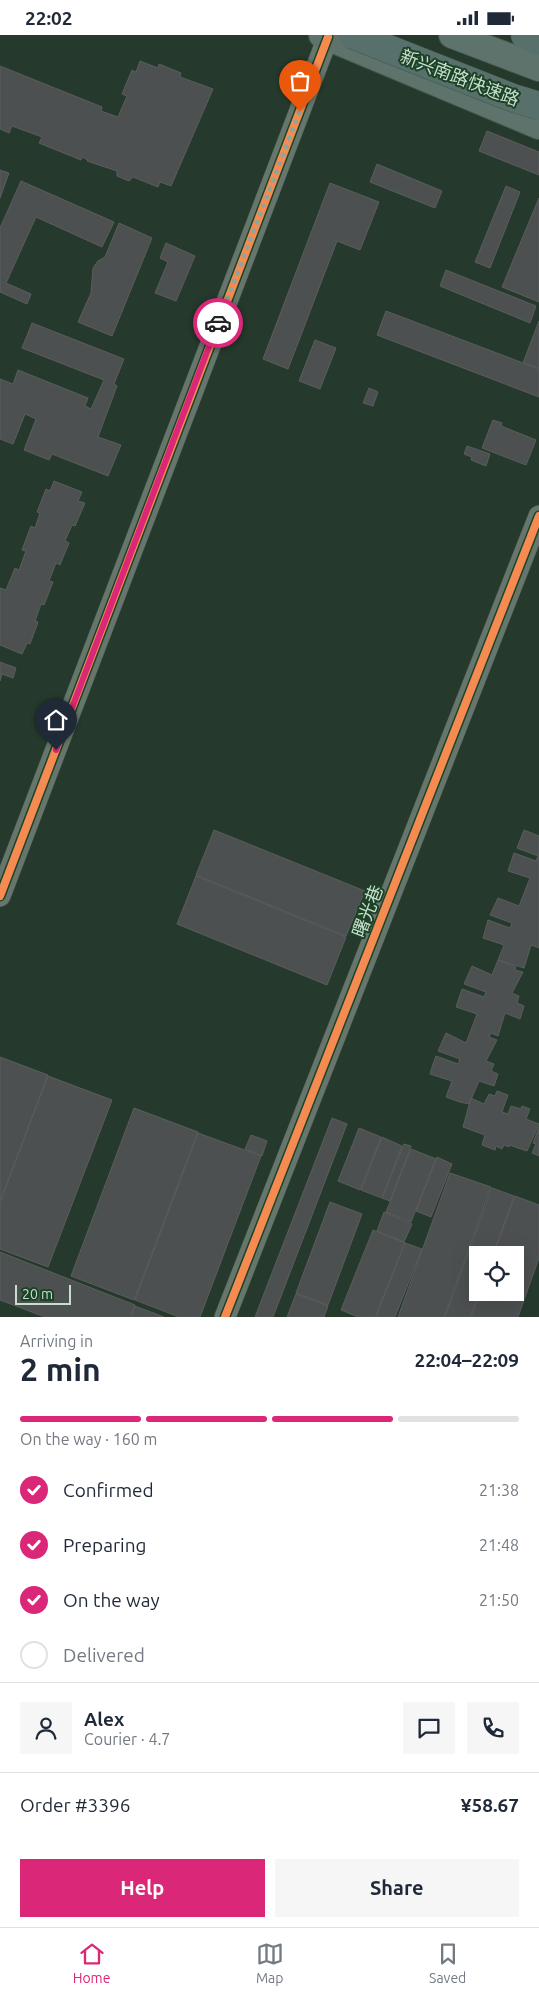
<!DOCTYPE html>
<html lang="en">
<head>
<meta charset="utf-8">
<style>
	:root { --surface:#fff; --page:#f6f6f7; --text:#1f2937; --muted:#747a83; --line:#e0e1e3; --accent:#db2777 }
	body { margin:0; font-family:Ubuntu,"Noto Sans SC",sans-serif; background:var(--page); color:var(--text); height:100vh; display:flex; flex-direction:column; font-size:19px; white-space:nowrap }
	* { box-sizing:border-box; margin:0 }
	p { font-size:16px; color:var(--muted) }
	.icon { flex:none; width:28px; height:28px; fill:none; stroke:currentColor; stroke-width:2; stroke-linecap:round; stroke-linejoin:round }
	.map { position:relative; height:1282px; overflow:hidden }
	.panel { display:flex; flex-direction:column; background:var(--surface); flex:1 }
	.panel>* { flex:none }
	.buttons { position:absolute; left:469px; top:1211px; display:grid; gap:10px }
	.buttons a { display:grid; place-items:center; width:55px; height:55px; border-radius:0px; background:var(--surface); box-shadow:0 5px 20px #0002; font-size:25px }
	.scale { position:absolute; left:15px; bottom:12px; width:56px; box-sizing:border-box; padding-left:5px; border:2px solid #c8decd; border-top:0; font-size:14px; line-height:18px; white-space:nowrap; color:#c8decd; -webkit-text-stroke:4px #1c4328; paint-order:stroke }
	.pin { position:absolute; display:grid; place-items:center; width:42px; height:42px; color:#fff; margin:-51px -21px; border-radius:50% 50% 50% 0; rotate:-45deg; box-shadow:0 0 5px #0007 }
	.pin .icon { rotate:45deg }
	.courier { position:absolute; display:grid; place-items:center; width:50px; height:50px; margin:-25px; border:4px solid #db2777; border-radius:50%; background:#fff; color:#222; box-shadow:0 1px 6px #0007 }
	.headline em { font-style:normal; font-weight:700 }
	.headline div { display:flex; flex-direction:column-reverse }
	.headline { display:flex; align-items:center; justify-content:space-between; height:85px; padding:0 20px }
	h1 { font-size:32px; font-weight:700; line-height:38px }
	.bar { display:grid; grid-template-columns:repeat(4,1fr); gap:8px 5px; align-content:center; height:60px; padding:0 20px }
	.bar i { height:6px; border-radius:4px; background:var(--line) }
	.bar .current { background:var(--accent) }
	.bar p { grid-column:span 4 }
	.line { display:flex; align-items:center; gap:12px; padding:0 20px; border-top:1px solid var(--line) }
	.line div { flex:1 }
	.round { display:grid; place-items:center; flex:none; width:52px; height:52px; border-radius:0px; background:var(--page) }
	ol { padding:0 20px; list-style:none }
	li { display:flex; align-items:center; gap:15px; height:55px }
	li p { margin-inline-start:auto }
	li .icon { padding:5px; border-radius:50%; background:var(--accent); color:#fff; stroke-width:4 }
	li:last-child { color:var(--muted) }
	li i { width:28px; height:28px; border:2px solid var(--line); border-radius:50% }
	.action { display:flex; gap:10px; margin-top:auto; padding:10px 20px }
	.action a { flex:1; height:58px; border-radius:0px; background:var(--accent); color:#fff; font-size:20px; font-weight:700; line-height:58px; text-align:center }
	.action a+a { background:var(--page); color:var(--text) }
	.status { display:flex; justify-content:space-between; align-items:center; height:35px; padding:0 25px; background:var(--surface); direction:ltr }
	.status svg { height:14px; fill:currentColor }
	.tab-bar { display:flex; justify-content:space-around; align-items:center; height:70px; border-top:1px solid var(--line); background:var(--surface); font-size:14px; color:var(--muted) }
	.tab-bar a { display:grid; justify-items:center; gap:2px }
	.tab-bar .current { color:var(--accent) }
	.map>svg:first-child { display:block }
</style>
</head>
<body>
<div class="status"><b>22:02</b><svg viewBox="0 0 49 12"><path d="M0 12V9h3v3zM5 12V6h3v6zM10 12V3h3v9zM15 12V0h3v12zM26 1h20v11H26zM47 4h2v5h-2z"/></svg></div>
<div class="map">
<svg width="539" height="1282" viewBox="0 0 539 1282">
	<rect width="100%" height="100%" fill="#253a2c"/>
	<g fill="#4d5050" stroke="#5b5d5d">
		<polygon points="140,26 158,33 159,29 181,38 180,42 213,54 171,151 160,147 158,152 133,142 129,146 117,141 117,136 87,126 88,125 82,122 81,125 39,108 42,102 12,91 9,98 0,94 0,31 102,72 101,76 118,82 127,61 122,59 132,35 136,37"/>
		<polygon points="487,96 539,117 539,140 479,116"/>
		<polygon points="377,129 442,156 435,173 370,147"/>
		<polygon points="0,135 9,138 0,163"/>
		<polygon points="21,146 114,187 102,212 36,182 6,248 31,259 27,269 0,257 0,193"/>
		<polygon points="330,148 379,167 360,215 337,206 288,334 263,324"/>
		<polygon points="506,151 520,157 490,233 475,227"/>
		<polygon points="539,163 539,267 502,252"/>
		<polygon points="119,188 152,203 112,301 78,287 91,258 93,233 98,226 105,222"/>
		<polygon points="166,208 195,221 176,266 155,258 168,227 160,223"/>
		<polygon points="446,235 536,271 530,288 440,251"/>
		<polygon points="386,276 539,334 539,362 377,300"/>
		<polygon points="539,286 539,333 523,328"/>
		<polygon points="32,288 124,324 114,349 117,351 98,402 121,410 108,441 52,419 49,425 24,415 36,384 25,379 13,409 0,404 0,344 13,349 18,335 88,363 85,371 91,374 104,345 22,313"/>
		<polygon points="315,305 336,313 320,354 299,346"/>
		<polygon points="369,353 378,357 373,371 363,368"/>
		<polygon points="493,385 502,388 501,391 536,405 526,430 482,413"/>
		<polygon points="467,411 490,419 486,431 471,425 472,422 464,419"/>
		<polygon points="54,446 82,457 78,466 85,468 75,491 72,490 65,506 69,508 60,530 56,528 49,546 53,547 44,570 41,569 35,586 38,587 30,609 27,608 22,619 0,610 0,553 6,555 15,533 19,535 26,516 22,515 31,491 35,493 40,478 37,477 46,454 50,456"/>
		<polygon points="0,627 16,633 13,643 2,639 0,646"/>
		<polygon points="214,795 365,856 346,901 196,840"/>
		<polygon points="524,795 539,801 539,913 531,910 524,933 498,925 504,910 483,903 488,885 510,893 512,888 490,880 498,863 519,871 530,843 508,836 514,818 536,826 538,821 517,813"/>
		<polygon points="196,841 346,902 327,950 177,889"/>
		<polygon points="498,925 516,932 515,935 523,937 512,958 519,961 517,968 524,971 520,984 505,978 498,1001 491,998 489,1002 497,1005 486,1026 494,1029 491,1036 498,1039 494,1051 479,1046 469,1069 460,1067 446,1062 452,1046 430,1039 433,1029 436,1021 458,1029 460,1024 438,1016 446,998 466,1008 477,979 456,972 462,954 484,962 486,957 464,949 472,931 492,940"/>
		<polygon points="0,1022 48,1040 0,1166"/>
		<polygon points="48,1041 112,1065 48,1232 0,1214 0,1168"/>
		<polygon points="497,1056 508,1060 502,1077 508,1079 511,1071 521,1074 522,1071 530,1074 526,1084 539,1089 527,1116 509,1110 509,1112 504,1110 502,1114 496,1111 495,1115 482,1110 485,1100 463,1092 471,1063 484,1069 489,1059 495,1061"/>
		<polygon points="134,1073 198,1097 134,1265 71,1241"/>
		<polygon points="332,1083 347,1089 273,1282 255,1282"/>
		<polygon points="539,1092 539,1121 532,1118 536,1109 533,1108"/>
		<polygon points="359,1093 381,1102 360,1155 338,1146"/>
		<polygon points="198,1098 261,1121 200,1282 179,1282 135,1265"/>
		<polygon points="251,1100 267,1106 262,1121 245,1114"/>
		<polygon points="382,1102 402,1111 382,1163 361,1155"/>
		<polygon points="404,1109 411,1111 390,1166 382,1163"/>
		<polygon points="411,1114 436,1124 411,1187 386,1177"/>
		<polygon points="437,1122 452,1129 431,1182 416,1176"/>
		<polygon points="450,1138 491,1152 444,1282 398,1282"/>
		<polygon points="492,1153 514,1161 493,1220 478,1220 479,1258 470,1282 445,1282"/>
		<polygon points="515,1161 539,1170 539,1223 518,1282 471,1282 480,1258 515,1258 515,1220 493,1220"/>
		<polygon points="330,1167 362,1179 328,1270 296,1258"/>
		<polygon points="384,1177 412,1189 404,1207 377,1196"/>
		<polygon points="373,1195 405,1208 375,1282 358,1282 341,1275"/>
		<polygon points="405,1208 422,1214 395,1282 376,1282"/>
		<polygon points="0,1217 135,1270 130,1282 45,1282 0,1265"/>
		<polygon points="296,1259 328,1271 324,1282 287,1282"/>
		<polygon points="135,1271 164,1282 131,1282"/>
	</g>
	<g fill="none" stroke-linecap="round" stroke-linejoin="round">
		<g stroke="#425548" stroke-width="22">
			<g id="minor">
				<polyline points="0,861 328,2"/>
				<polyline points="225,1282 539,481"/>
			</g>
		</g>
		<g stroke="#425548" stroke-width="28">
			<g id="major">
				<polyline points="322,0 539,91"/>
				<polyline points="452,0 539,33"/>
			</g>
		</g>
		<g stroke="#425548" stroke-width="29">
			<polyline id="highway" points="525,0 539,6"/>
		</g>
		<use href="#minor" stroke="#67766c" stroke-width="21"/>
		<use href="#major" stroke="#5e736c" stroke-width="26"/>
		<use href="#highway" stroke="#58706b" stroke-width="28"/>
		<g stroke="#425548" stroke-width="29" stroke-linecap="butt">
			<polyline id="highway-bridge" points="353,0 513,63 539,71"/>
		</g>
		<use href="#highway-bridge" stroke="#58706b" stroke-width="28"/>
		<g stroke="#1c4328" stroke-width="11">
			<g id="cycleway">
				<polyline points="0,861 328,2"/>
				<polyline points="225,1282 539,481"/>
			</g>
		</g>
		<use href="#cycleway" stroke="#f68b52" stroke-width="8"/>
	</g>
	<g fill="none" stroke-linecap="round" stroke-linejoin="round">
		<polyline stroke="#8fa595" stroke-width="5" stroke-dasharray="0 9" points="218,288 300,76"/>
		<polyline stroke="#db2777" stroke-width="6" points="56,715 218,288"/>
	</g>
	<g text-anchor="middle" dominant-baseline="central" stroke-width="4" stroke-linejoin="round" paint-order="stroke">
		<g font-size="18" fill="#c8decd" stroke="#1c4328">
			<text transform="translate(460 42) rotate(21)">新兴南路快速路</text>
			<text transform="translate(367 876) rotate(-69)">曙光巷</text>
		</g>
	</g>
</svg>
<div class="buttons">
<a><svg class="icon" aria-label="locate" viewBox="0 0 24 24"><circle cx="12" cy="12" r="6"/><path d="M12 2v4M12 18v4M2 12h4M18 12h4"/></svg></a>
</div>
<div class="scale">20 m</div>
<div class="pin" style="left:300px;top:76px;background:#ea580c"><svg class="icon" aria-label="bag" viewBox="0 0 24 24"><path d="M5 8h14l-1 12H6zM9 8a3 3 0 0 1 6 0"/></svg></div>
<div class="pin" style="left:56px;top:715px;background:#1f2937"><svg class="icon" aria-label="home" viewBox="0 0 24 24"><path d="M3 11l9-7 9 7M6 9v11h12V9"/></svg></div>
<div class="courier" style="left:218px;top:288px"><svg class="icon" aria-label="car" viewBox="0 0 24 24"><path d="M5 17H2v-5l4-1 3-4h7l3 4 3 1v5h-3M9 17h6M6 11h13"/><circle cx="7" cy="17" r="2"/><circle cx="17" cy="17" r="2"/></svg></div>
</div>
<section class="panel">
<div class="headline"><div><h1>2 min</h1><p>Arriving in</p></div><em>22:04–22:09</em></div>
<div class="bar"><i class="current"></i><i class="current"></i><i class="current"></i><i></i><p>On the way · 160 m</p></div>
<ol>
<li><svg class="icon" aria-label="check" viewBox="0 0 24 24"><path d="M5 12l5 5 9-10"/></svg>Confirmed<p>21:38</p></li>
<li><svg class="icon" aria-label="check" viewBox="0 0 24 24"><path d="M5 12l5 5 9-10"/></svg>Preparing<p>21:48</p></li>
<li><svg class="icon" aria-label="check" viewBox="0 0 24 24"><path d="M5 12l5 5 9-10"/></svg>On the way<p>21:50</p></li>
<li><i></i>Delivered</li>
</ol>
<div class="line" style="height:90px"><a class="round"><svg class="icon" aria-label="person" viewBox="0 0 24 24"><circle cx="12" cy="8" r="4"/><path d="M4 21q1-7 8-7t8 7"/></svg></a><div><b>Alex</b><p>Courier · 4.7</p></div><a class="round"><svg class="icon" aria-label="chat" viewBox="0 0 24 24"><path d="M4 5h16v11H9l-5 4z"/></svg></a><a class="round"><svg class="icon" aria-label="phone" viewBox="0 0 24 24"><path d="M5 4h4l2 5-3 2q2 4 5 5l2-3 5 2v4C11 20 4 13 5 4z"/></svg></a></div>
<div class="line" style="height:65px"><div>Order #3396</div><b>¥58.67</b></div>
<div class="action"><a>Help</a><a>Share</a></div>
</section>
<nav class="tab-bar">
<a class="current"><svg class="icon" aria-label="home" viewBox="0 0 24 24"><path d="M3 11l9-7 9 7M6 9v11h12V9"/></svg>Home</a>
<a><svg class="icon" aria-label="map" viewBox="0 0 24 24"><path d="M3 6l6-2 6 2 6-2v14l-6 2-6-2-6 2zM9 4v14M15 6v14"/></svg>Map</a>
<a><svg class="icon" aria-label="saved" viewBox="0 0 24 24"><path d="M7 4h10v16l-5-4-5 4z"/></svg>Saved</a>
</nav>
</body>
</html>
